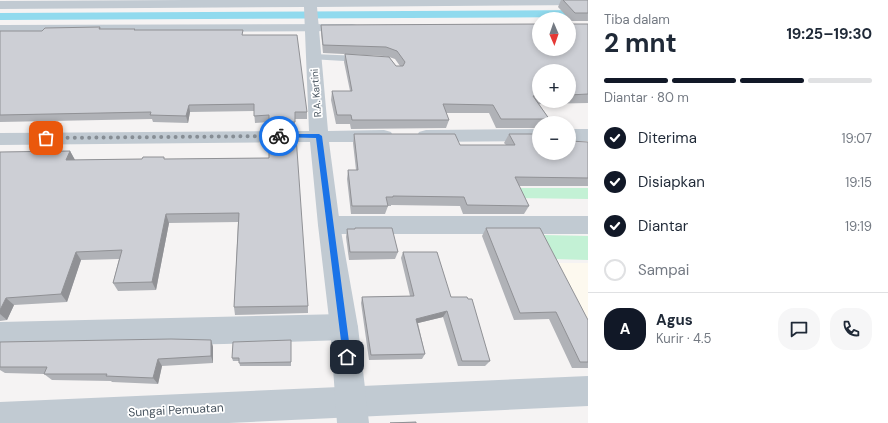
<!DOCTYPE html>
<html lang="id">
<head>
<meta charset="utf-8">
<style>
	:root { --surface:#fff; --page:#f6f6f7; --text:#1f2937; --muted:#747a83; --line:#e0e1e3; --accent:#111827 }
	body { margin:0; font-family:"DM Sans",sans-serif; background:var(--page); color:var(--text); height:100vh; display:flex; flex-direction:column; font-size:15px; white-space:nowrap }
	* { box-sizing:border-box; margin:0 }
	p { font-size:13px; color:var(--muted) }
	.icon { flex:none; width:22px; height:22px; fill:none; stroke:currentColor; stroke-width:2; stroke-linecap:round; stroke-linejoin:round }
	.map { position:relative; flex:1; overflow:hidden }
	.sheet { display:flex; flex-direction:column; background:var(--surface); width:300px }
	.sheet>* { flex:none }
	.needle { width:26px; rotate:178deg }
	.tools { position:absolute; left:532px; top:12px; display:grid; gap:8px }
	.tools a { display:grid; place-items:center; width:44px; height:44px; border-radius:50%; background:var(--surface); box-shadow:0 2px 6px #0003; font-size:20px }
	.pin { position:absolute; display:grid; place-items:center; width:34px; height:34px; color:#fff; margin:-17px; border-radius:8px; box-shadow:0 2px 6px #0006 }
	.courier { position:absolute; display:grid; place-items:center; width:40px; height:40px; margin:-20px; border:3px solid #1a73e8; border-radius:50%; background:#fff; color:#222; box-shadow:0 1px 5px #0007 }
	.head em { font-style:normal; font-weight:700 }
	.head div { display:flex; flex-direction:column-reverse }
	.head { display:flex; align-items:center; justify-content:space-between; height:68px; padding:0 16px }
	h1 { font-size:26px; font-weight:700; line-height:30px }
	.bar { display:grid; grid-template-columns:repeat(4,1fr); gap:6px 4px; align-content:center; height:48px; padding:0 16px }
	.bar i { height:5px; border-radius:3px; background:var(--line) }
	.bar .on { background:var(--accent) }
	.bar p { grid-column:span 4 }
	.line { display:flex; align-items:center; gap:10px; padding:0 16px; border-top:1px solid var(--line) }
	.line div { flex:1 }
	.round { display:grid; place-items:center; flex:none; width:42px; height:42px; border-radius:16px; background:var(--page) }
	ol { padding:0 16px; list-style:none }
	li { display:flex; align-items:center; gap:12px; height:44px }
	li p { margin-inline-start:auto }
	li .icon { padding:4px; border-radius:50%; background:var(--accent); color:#fff; stroke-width:4 }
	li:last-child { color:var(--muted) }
	li i { width:22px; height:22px; border:2px solid var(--line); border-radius:50% }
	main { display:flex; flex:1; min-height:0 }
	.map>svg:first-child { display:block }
</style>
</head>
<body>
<main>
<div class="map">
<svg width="588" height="423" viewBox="0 0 588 423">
	<rect width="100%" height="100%" fill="#f5f3f3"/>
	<polygon fill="#fdf9ef" points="554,263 588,263 588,331"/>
	<g fill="#c3f1d5">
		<polygon points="510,188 588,188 588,199 515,198"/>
		<polygon points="543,235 588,236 588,260 554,259"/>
	</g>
	<polygon fill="#90daee" points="588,10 588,17 0,20 0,13"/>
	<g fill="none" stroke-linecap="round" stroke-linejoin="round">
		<polygon fill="#c1cad2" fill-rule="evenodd" points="313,54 361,56 365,59 361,62 310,59 309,57"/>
		<g fill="#c1cad2" fill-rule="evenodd">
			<polygon points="352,24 357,25 359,28 357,31 0,33 0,25"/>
			<polygon points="329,216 588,216 588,234 329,234 321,231 318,225 321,219"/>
			<polygon points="344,314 354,318 358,327 354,336 344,340 224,344 0,348 0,322"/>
			<polygon points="588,376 588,406 229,423 0,423 0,402"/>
		</g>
		<g fill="#c1cad2" fill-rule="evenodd">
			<polygon points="187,0 588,0 588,5 317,7 328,131 384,130 391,132 393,136 391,140 384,142 329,142 340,225 358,327 369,423 337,423 330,327 318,225 310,142 0,145 0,133 309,131 304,7 0,9 0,1"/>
			<polygon points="539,129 539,141 426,142 419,140 417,136 419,132 426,130"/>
			<rect x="569" y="129" width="19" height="12"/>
		</g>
	</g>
	<g fill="#b0b2b7" fill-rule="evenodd">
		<polygon points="561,0 588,0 588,21 571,21 558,7"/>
		<path d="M573 24H588V103L539 104 552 123H539V128H496L489 113H446L449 120 446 128 351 129 350 124H336L331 100 332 91H350L344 62 345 54 388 57 384 56 323 53 321 33V25ZM389 57 395 59 400 66H396ZM539 71H569V101H539Z"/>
		<polygon points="100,27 101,29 135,29 135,30 244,35 307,112 307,119 295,119 295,130 269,130 269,122 255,123 254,111 190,112 188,123 153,122 152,119 0,122 0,31 42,31"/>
		<polygon points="354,134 460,145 506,145 504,143 509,134 539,153 588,142 588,186 519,186 529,206 524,214 463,214 460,206 391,205 391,206 388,206 385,214 351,214 347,179 348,170 356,170 353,143"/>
		<polygon points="70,151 75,160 269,158 308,306 308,313 235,315 234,307 238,222 169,223 156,290 118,291 113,283 119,259 81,260 67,302 14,305 7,320 0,321 0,152"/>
		<polygon points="486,228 588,320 588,368 572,368 549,319 514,320 482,236"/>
		<polygon points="347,229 398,252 395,259 349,260 346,237"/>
		<polygon points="403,252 451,297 490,361 485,366 458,366 443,317 418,323 425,354 422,359 369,360 361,303 362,297 410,296 401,258"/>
		<polygon points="211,340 213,347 213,363 162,366 158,384 112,382 111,381 52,380 44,374 5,373 0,370 0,342"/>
		<polygon points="291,340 291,366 240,366 239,361 233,361 232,358"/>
	</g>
	<g fill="#909195">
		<polygon points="189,105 190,112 188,123 186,116"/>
		<polygon points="70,151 75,160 66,160"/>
		<polygon points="166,214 169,223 156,290 152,282"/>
		<polygon points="76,252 81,260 67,302 61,294"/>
		<polygon points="6,298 14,305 7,320 0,314 0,310"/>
		<polygon points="447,311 443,317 414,324 416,319"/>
		<polygon points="211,340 213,347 213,363 211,356"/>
		<polygon points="158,359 162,366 158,384 153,378"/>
	</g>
	<g fill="#cdcfd5" stroke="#909195">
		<polygon points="563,0 588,0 588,13 575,13"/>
		<polygon points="569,22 572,22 573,24 588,24 588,94 569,95 569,71 539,71 539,95 533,96 552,123 545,123 545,119 501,119 493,105 443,104 449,120 352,120 351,115 337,115 332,91 352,91 345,54 389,57 396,66 403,66 405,62 397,51 386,47 323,45 321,25 539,24 539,49 569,49"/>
		<polygon points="100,27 99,29 135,29 134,30 243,30 242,35 297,35 307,112 295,112 295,122 269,122 269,115 254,116 254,104 189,105 186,116 150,115 151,112 0,115 0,31 42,31 45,28"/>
		<polygon points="354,134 455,134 460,145 515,145 509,134 539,134 539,153 569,153 569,141 588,142 588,178 515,177 529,206 467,205 464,197 393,196 393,197 386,197 388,206 352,206 348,170 358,170"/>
		<polygon points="269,136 296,136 308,306 234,307 239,213 166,214 152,282 113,283 122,250 76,252 61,294 6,298 0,310 0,152 70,151 66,160 142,159 143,157 164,157 164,159 269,158"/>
		<polygon points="355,228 392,228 398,252 350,252 347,229 355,229"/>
		<polygon points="486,228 540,228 588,320 588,362 580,362 556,312 520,313"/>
		<polygon points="403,252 437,252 451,297 467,297 468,299 472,299 490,361 462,361 447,311 416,319 425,354 371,355 362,297 414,296"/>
		<polygon points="171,339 211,340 211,356 158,359 153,378 106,376 107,374 44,374 47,367 0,367 0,342"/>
		<polygon points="291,340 291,362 239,363 239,358 232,358 233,342"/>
		<polygon points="416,422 416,423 390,423"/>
	</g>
	<polygon fill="#1a73e8" points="279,134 319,134 322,136 351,357 350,360 347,361 344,360 343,357 316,138 277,137 277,135"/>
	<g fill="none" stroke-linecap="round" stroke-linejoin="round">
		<polyline stroke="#868d94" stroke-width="4" stroke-dasharray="0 7.2" points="46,138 279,136"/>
	</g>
	<g text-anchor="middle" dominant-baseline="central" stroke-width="3.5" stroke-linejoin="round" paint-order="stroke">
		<g font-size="10" fill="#4a5661" stroke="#fff">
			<text transform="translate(316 93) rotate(-94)">R.A. Kartini</text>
		</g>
		<g font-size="12" fill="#4a5661" stroke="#fff">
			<text transform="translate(176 410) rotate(-3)">Sungai Pemuatan</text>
		</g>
	</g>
</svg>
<div class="tools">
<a><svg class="needle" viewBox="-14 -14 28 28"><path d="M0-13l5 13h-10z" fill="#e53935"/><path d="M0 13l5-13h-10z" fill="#747a83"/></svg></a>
<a>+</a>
<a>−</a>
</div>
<div class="pin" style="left:46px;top:138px;background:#ea580c"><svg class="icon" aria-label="bag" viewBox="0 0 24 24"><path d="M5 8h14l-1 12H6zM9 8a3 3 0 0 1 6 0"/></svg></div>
<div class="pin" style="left:347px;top:357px;background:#1f2937"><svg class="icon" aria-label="home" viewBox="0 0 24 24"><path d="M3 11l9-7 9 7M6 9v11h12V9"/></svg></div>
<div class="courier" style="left:279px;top:136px"><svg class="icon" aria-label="bike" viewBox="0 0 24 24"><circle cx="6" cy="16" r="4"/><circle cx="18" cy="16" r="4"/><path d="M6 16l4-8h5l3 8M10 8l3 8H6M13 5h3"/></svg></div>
</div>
<section class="sheet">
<div class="head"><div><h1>2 mnt</h1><p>Tiba dalam</p></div><em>19:25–19:30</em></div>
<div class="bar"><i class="on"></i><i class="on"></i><i class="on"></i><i></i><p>Diantar · 80 m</p></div>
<ol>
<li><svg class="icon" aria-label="check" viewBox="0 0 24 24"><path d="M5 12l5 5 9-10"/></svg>Diterima<p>19:07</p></li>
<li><svg class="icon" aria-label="check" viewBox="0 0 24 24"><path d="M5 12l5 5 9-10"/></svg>Disiapkan<p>19:15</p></li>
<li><svg class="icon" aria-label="check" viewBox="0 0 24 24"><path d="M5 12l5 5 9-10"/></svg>Diantar<p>19:19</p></li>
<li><i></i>Sampai</li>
</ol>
<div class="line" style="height:72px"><b class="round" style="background:var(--accent);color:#fff">A</b><div><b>Agus</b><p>Kurir · 4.5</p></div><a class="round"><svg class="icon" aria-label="chat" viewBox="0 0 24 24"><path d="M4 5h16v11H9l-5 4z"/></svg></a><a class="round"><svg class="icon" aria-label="phone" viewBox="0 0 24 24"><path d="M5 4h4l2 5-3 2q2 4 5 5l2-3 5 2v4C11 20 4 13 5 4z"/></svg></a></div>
</section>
</main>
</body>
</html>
